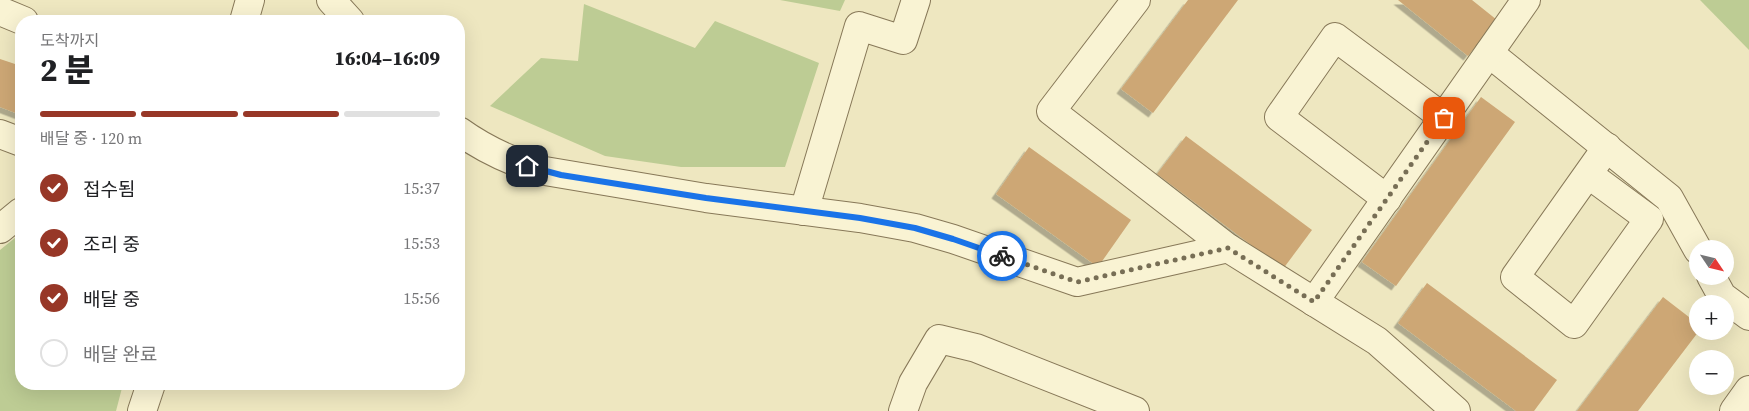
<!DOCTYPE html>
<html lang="ko">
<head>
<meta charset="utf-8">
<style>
	:root { --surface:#fff; --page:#f6f6f6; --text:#202124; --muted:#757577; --line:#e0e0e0; --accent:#973727 }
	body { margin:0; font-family:"Source Serif 4","Noto Sans KR",serif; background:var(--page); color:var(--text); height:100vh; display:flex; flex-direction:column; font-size:19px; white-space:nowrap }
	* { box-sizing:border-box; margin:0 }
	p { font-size:16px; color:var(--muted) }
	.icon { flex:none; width:28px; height:28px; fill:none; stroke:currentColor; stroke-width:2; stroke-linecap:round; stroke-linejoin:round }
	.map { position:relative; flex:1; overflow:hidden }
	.details { position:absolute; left:15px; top:15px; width:450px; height:375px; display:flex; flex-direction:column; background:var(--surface); border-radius:20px; box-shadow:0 5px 20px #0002 }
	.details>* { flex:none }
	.needle { width:32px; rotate:125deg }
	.controls { position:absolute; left:1689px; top:240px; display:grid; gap:10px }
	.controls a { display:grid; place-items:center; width:45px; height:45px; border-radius:50%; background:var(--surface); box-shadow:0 5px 20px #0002; font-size:25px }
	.pin { position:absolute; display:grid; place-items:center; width:42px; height:42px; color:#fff; margin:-21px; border-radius:10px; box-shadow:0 2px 8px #0006 }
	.courier { position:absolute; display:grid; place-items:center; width:50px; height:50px; margin:-25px; border:4px solid #1a73e8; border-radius:50%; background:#fff; color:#222; box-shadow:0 1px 6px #0007 }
	.headline em { font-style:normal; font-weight:800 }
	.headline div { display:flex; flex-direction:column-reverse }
	.headline { display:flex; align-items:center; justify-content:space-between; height:85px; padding:0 25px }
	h1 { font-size:32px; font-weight:800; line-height:38px }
	.bar { display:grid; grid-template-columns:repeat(4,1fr); gap:8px 5px; align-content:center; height:60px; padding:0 25px }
	.bar i { height:6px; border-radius:4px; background:var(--line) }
	.bar .current { background:var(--accent) }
	.bar p { grid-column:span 4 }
	ol { padding:0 25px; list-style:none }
	li { display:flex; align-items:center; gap:15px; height:55px }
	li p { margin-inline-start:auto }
	li .icon { padding:5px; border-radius:50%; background:var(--accent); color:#fff; stroke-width:4 }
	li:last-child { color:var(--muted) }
	li i { width:28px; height:28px; border:2px solid var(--line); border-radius:50% }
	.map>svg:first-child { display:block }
</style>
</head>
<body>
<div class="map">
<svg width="1749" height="411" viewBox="0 0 1749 411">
	<defs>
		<filter id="shadow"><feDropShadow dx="-4.5" dy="4.5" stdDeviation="0" flood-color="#0004"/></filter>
	</defs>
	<rect width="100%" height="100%" fill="#eee7c0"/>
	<g fill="#bdcc94">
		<polygon points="780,0 845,0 840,11"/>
		<polygon points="1700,0 1749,0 1749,50"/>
		<polygon points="584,4 695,48 715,21 819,63 785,167 681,167 605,156 490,106 541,58 578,61"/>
		<polygon points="21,233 21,384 123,384 116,411 0,411 0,250"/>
	</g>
	<g fill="#cda775" filter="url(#shadow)">
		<polygon points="1188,0 1238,0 1153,113 1121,89"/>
		<polygon points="1398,0 1472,0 1497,20 1468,56"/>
		<polygon points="0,59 21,66 21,115 0,107"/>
		<polygon points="1481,97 1515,122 1396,286 1362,262"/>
		<polygon points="1186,136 1312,230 1283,269 1157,174"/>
		<polygon points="1029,147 1131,220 1098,267 996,194"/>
		<polygon points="1427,283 1557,380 1534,411 1516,411 1398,323"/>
		<polygon points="1663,297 1698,324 1699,331 1638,411 1577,411"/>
	</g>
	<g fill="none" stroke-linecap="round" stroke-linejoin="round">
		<g stroke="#877858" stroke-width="30">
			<g id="minor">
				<polyline points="331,0 350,21"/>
				<polyline points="1136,0 1051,111 1228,248 1377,341 1456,411"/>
				<polyline points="0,11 24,21"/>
				<polyline points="244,21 250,0"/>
				<polyline points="1489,53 1669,198 1698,250"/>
				<path d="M459 131C484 149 510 161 539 170L706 198 860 218 915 228 953 239 1077 282 1228 248"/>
				<polyline points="0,134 21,142"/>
				<polyline points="1588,174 1649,219 1574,324 1515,277 1607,147"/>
				<polyline points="1387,199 1279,117 1335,37 1444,118"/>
				<polyline points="804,211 859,26 903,40 916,0"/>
				<polyline points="0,229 21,212"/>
				<polyline points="1711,276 1722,296 1749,316"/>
				<polyline points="1314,302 1526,0"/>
				<polyline points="142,411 151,384"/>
				<polyline points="903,411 913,383 939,339 976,348 1135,411"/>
				<polyline points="1734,411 1749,390"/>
			</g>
		</g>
		<use href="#minor" stroke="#f9f3d3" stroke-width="28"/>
	</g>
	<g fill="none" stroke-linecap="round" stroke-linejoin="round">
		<polyline stroke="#776e55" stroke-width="5" stroke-dasharray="0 9" points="1002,256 1077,282 1228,248 1314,302 1444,118"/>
		<polyline stroke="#1a73e8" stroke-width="6" points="527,166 561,175 706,198 860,218 915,228 953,239 1002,256"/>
	</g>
</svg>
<div class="controls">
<a><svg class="needle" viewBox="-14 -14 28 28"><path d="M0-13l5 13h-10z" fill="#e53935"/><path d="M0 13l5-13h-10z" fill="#757577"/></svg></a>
<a>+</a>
<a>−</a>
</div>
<div class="pin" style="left:1444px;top:118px;background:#ea580c"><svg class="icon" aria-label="bag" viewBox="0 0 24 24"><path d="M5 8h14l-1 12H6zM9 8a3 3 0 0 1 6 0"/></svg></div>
<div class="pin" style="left:527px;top:166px;background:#1f2937"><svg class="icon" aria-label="home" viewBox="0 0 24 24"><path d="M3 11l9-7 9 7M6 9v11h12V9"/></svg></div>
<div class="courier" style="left:1002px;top:256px"><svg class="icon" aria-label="bike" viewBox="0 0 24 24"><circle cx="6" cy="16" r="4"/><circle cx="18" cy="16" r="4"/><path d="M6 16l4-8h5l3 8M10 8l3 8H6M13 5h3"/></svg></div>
<section class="details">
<div class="headline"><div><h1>2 분</h1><p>도착까지</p></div><em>16:04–16:09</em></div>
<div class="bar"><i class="current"></i><i class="current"></i><i class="current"></i><i></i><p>배달 중 · 120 m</p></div>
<ol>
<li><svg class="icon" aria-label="check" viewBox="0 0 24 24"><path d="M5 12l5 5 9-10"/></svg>접수됨<p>15:37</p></li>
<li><svg class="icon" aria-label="check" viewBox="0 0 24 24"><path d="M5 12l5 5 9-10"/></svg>조리 중<p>15:53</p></li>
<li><svg class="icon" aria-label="check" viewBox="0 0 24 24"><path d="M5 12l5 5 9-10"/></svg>배달 중<p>15:56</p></li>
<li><i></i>배달 완료</li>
</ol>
</section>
</div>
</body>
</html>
